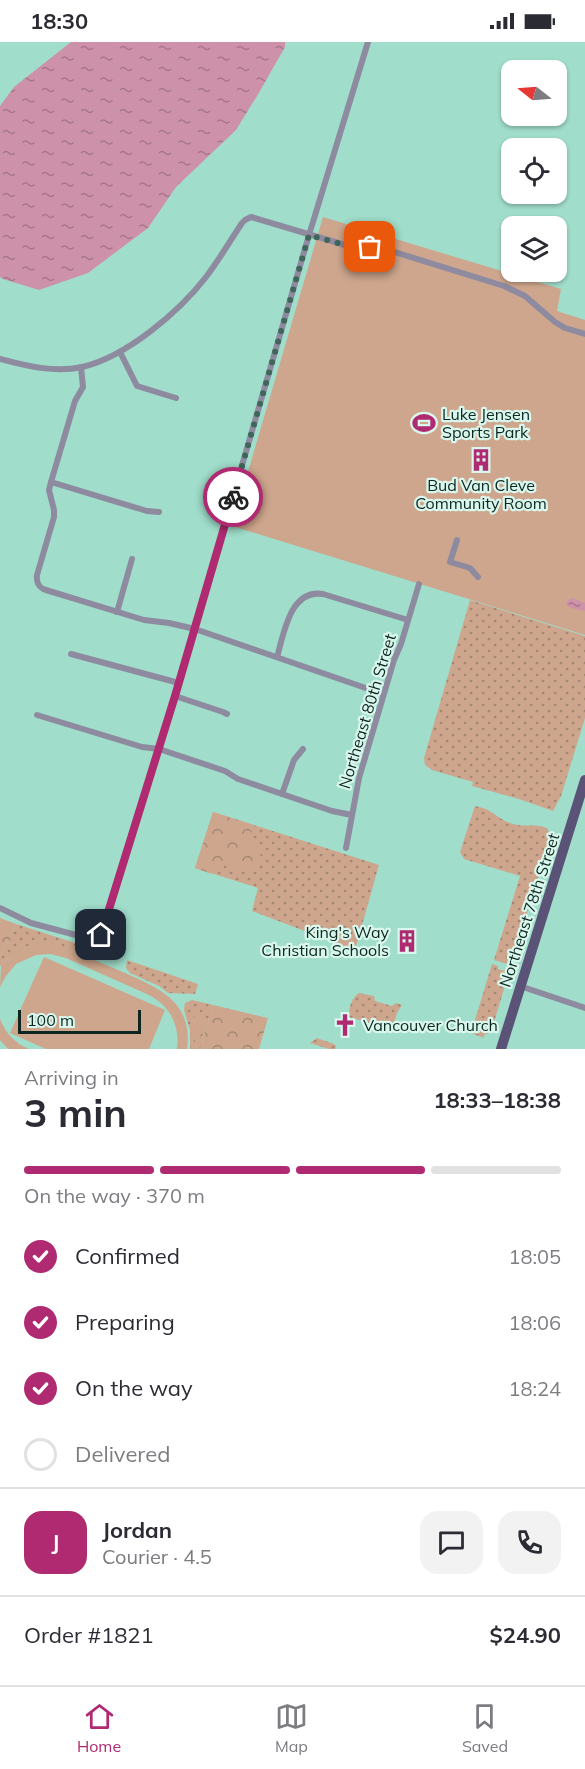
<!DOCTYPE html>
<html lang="en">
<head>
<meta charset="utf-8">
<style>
	:root { --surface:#fff; --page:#f2f2f3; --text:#2b2b33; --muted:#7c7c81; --line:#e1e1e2; --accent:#af2a71 }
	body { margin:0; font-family:Mulish,sans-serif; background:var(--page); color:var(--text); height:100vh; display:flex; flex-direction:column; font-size:22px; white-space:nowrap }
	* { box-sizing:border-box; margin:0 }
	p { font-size:20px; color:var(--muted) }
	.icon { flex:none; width:33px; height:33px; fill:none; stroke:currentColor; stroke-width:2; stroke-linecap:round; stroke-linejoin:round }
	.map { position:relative; height:1007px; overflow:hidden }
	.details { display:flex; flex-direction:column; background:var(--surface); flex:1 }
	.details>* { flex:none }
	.needle { width:39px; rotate:287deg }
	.buttons { position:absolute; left:501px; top:18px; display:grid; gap:12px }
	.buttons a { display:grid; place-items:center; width:66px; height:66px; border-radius:12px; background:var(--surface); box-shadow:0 2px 4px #0004; font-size:30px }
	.scale { position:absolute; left:18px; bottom:15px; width:123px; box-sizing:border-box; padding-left:6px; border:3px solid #0d261f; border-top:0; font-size:16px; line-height:21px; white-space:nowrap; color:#0d261f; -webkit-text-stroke:4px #d9f7ed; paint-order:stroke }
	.pin { position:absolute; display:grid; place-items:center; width:51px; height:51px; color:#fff; margin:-26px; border-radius:12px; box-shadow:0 3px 9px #0006 }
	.courier { position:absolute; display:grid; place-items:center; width:60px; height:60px; margin:-30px; border:4px solid #af2a71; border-radius:50%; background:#fff; color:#222; box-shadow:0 2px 8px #0007 }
	.summary em { font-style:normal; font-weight:700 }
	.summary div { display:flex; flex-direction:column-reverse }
	.summary { display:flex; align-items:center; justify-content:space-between; height:102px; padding:0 24px }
	h1 { font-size:39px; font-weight:700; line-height:45px }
	.bar { display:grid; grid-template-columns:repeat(4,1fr); gap:9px 6px; align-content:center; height:72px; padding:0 24px }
	.bar i { height:8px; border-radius:4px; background:var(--line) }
	.bar .on { background:var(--accent) }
	.bar p { grid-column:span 4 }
	.line { display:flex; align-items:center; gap:15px; padding:0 24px; border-top:2px solid var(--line) }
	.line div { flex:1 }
	.round { display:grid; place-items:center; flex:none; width:63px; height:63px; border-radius:18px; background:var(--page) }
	ol { padding:0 24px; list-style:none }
	li { display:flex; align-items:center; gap:18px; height:66px }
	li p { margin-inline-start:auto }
	li .icon { padding:6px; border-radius:50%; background:var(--accent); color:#fff; stroke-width:4 }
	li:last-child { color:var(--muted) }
	li i { width:33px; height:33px; border:3px solid var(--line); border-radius:50% }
	.status { display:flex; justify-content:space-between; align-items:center; height:42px; padding:0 30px; background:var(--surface); direction:ltr }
	.status svg { height:16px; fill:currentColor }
	.tab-bar { display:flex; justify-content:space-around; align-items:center; height:84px; border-top:2px solid var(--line); background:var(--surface); font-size:16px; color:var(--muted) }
	.tab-bar a { display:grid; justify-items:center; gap:3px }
	.tab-bar .on { color:var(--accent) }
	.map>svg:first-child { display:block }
</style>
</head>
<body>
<div class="status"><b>18:30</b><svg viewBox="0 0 49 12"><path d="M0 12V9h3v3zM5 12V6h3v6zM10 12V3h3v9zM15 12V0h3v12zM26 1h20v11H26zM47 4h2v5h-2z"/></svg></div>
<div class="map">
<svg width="585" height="1007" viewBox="0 0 585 1007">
	<defs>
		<pattern id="grass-dots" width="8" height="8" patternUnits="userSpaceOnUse" patternTransform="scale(1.5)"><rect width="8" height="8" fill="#cea68d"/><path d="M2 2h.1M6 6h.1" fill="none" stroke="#a68773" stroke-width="1.8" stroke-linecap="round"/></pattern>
		<pattern id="forest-crowns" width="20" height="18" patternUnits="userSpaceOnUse" patternTransform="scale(1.5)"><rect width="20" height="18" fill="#cea68d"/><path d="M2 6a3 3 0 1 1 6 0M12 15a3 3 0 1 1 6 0" fill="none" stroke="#a68773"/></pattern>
		<pattern id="water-ripples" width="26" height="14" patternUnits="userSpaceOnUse" patternTransform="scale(1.5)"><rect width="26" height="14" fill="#ce91aa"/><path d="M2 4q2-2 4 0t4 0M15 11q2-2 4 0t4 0" fill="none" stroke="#a6768a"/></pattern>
	</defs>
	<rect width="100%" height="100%" fill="#a0ddca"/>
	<g fill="url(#grass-dots)">
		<polygon points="470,558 585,594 585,676 561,754 553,769 519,757 472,744 473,740 432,728 425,723 424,716"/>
		<path d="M475 764C493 767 496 776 510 781 523 786 535 781 547 786L549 791H552L511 923 494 918 520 834 464 817 460 810Z"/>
		<polygon points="213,770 379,823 355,908 252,869 258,846 195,826"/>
		<path d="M16 882 97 908 95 916 93 917C56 901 33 892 0 924V914Z"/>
		<polygon points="127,918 198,942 195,952 168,951 159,944 130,931 126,926"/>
		<polygon points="492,922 498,924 498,927 504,929 505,926 510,927 491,990 484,993 484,996 471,991"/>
		<path d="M359 951 374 954 375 959 392 964 396 961 402 963 397 971 392 988 349 975C348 967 352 955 359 951Z"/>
		<polygon points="192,958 213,963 200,1007 190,1007 190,988 184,968 185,961"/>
		<polygon points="317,996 334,1002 336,1004 335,1007 329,1007 310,1001"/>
	</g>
	<g fill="url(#forest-crowns)">
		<polygon points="213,770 254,783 251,791 261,812 253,830 240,829 224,820 212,832 195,826"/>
		<polygon points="0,876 16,882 0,914"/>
		<polygon points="213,963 268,976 259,1007 200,1007"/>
	</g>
	<g fill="#cea68d">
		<polygon points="323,175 561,247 557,269 585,278 585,593 232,484"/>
		<path d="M38 902H54L69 907C88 915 106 923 125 931 161 947 193 961 187 1007H177C180 983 170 964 149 953L66 916 51 912 36 913 16 922 6 934 0 945 1 923 17 909Z"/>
		<polygon points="44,915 165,968 149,1007 46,1007 10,991"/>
		<polygon points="197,972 203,973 207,979 198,999 198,1003 194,1003 195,998 192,977"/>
		<path d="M0 977C6 992 15 1001 29 1007H8L0 998Z"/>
	</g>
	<g fill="url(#water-ripples)">
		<polygon points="71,0 285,0 285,5 257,54 236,88 176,145 148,186 88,231 39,248 3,237 0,235 0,64 14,45"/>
		<polygon points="573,556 585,561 585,569 571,566 566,562 568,558"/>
	</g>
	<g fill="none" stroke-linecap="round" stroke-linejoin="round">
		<g stroke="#8e8ba0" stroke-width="6">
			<polyline points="120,310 137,344 176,356"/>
			<path d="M0 317C26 324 55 331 82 325 126 315 179 270 206 235 219 218 230 199 242 181L245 178 251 175 345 203 388 208 504 244 525 254 555 280 565 286 585 292"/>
			<path d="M81 325 83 345 75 359 51 440 49 448 54 468V475L37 533C36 540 39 546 46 548L144 578 169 581 195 587 383 652"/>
			<polyline points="51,440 147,469 159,470"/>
			<polyline points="457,498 450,520 470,526 478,535"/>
			<polyline points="117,570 132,517"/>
			<polyline points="71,612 179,641"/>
			<path d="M277 615C284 591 290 547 323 552L408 578"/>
			<polyline points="175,654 223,670 227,672"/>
			<polyline points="37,673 142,705 159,707 225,729 238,737 282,752 332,769 352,773"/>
			<polyline points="282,752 294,718 303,707"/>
			<polyline points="346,806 359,736 394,618 401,602 419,542"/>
			<polyline points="0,866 31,881 87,896 101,893 175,654 309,193 368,0"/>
			<polyline points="520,944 585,966"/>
		</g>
		<polyline stroke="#5a5377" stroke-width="10" points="501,1007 585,738"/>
	</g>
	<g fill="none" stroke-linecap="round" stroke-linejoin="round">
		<polyline stroke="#40665b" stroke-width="6" stroke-dasharray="0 10.8" points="233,455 309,193 345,203 370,205"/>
		<polyline stroke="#af2a71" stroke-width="8" points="101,893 175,654 233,455"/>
	</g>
	<defs>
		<g id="stadium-bare" transform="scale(1.8)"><path d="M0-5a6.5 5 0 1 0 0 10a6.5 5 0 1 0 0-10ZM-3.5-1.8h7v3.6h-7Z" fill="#af2a71" stroke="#d9f7ed" stroke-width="2.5" paint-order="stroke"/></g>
		<g id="building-bare" transform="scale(1.8)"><path d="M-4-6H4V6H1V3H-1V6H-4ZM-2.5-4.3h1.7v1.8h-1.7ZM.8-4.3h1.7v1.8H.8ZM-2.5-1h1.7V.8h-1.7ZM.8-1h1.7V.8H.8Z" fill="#af2a71" stroke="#d9f7ed" stroke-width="2.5" paint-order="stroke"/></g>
		<g id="church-bare" transform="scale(1.8)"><path d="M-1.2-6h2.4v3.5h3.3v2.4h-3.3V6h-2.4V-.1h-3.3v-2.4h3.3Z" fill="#af2a71" stroke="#d9f7ed" stroke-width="2.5" paint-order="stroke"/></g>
	</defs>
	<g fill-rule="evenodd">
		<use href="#stadium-bare" x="424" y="381"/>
		<use href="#building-bare" x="481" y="418"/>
		<use href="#building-bare" x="407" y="899"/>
		<use href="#church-bare" x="345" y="983"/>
	</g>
	<g text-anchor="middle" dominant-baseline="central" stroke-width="4.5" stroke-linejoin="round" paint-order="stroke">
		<g font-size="16" fill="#0d261f" stroke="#d9f7ed" text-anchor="start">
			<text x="442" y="372">Luke Jensen<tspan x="442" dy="18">Sports Park</tspan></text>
			<text x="481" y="443" text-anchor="middle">Bud Van Cleve<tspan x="481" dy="18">Community Room</tspan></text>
			<text x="389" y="890" text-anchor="end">King's Way<tspan x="389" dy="18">Christian Schools</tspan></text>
			<text x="363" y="983">Vancouver Church</text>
		</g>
		<g font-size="16" fill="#0d261f" stroke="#d9f7ed">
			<text transform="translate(367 669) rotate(-73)">Northeast 80th Street</text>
			<text transform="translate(529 868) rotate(-72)">Northeast 78th Street</text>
		</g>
	</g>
</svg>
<div class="buttons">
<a><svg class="needle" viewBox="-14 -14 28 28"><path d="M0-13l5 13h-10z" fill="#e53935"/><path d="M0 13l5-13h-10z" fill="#7c7c81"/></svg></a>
<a><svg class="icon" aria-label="locate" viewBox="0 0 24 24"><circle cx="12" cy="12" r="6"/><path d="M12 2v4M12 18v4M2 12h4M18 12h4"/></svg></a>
<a><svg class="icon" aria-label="layers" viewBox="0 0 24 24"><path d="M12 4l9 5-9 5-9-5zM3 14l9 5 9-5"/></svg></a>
</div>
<div class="scale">100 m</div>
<div class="pin" style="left:370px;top:205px;background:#ea580c"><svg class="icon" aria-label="bag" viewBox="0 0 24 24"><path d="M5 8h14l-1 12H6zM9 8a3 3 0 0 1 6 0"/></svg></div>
<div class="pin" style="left:101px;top:893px;background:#1f2937"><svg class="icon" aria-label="home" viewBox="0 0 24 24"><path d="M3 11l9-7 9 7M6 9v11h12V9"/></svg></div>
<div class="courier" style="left:233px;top:455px"><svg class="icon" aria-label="bike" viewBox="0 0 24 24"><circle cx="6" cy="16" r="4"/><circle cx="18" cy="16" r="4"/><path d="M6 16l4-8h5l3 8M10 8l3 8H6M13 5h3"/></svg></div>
</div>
<section class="details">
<div class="summary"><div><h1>3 min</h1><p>Arriving in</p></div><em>18:33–18:38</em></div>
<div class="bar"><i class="on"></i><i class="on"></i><i class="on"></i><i></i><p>On the way · 370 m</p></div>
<ol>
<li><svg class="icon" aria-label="check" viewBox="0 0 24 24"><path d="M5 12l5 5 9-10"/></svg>Confirmed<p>18:05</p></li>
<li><svg class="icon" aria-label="check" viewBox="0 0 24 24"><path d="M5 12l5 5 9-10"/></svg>Preparing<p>18:06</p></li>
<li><svg class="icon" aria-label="check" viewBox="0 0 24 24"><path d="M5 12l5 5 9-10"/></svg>On the way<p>18:24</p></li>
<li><i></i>Delivered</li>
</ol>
<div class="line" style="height:108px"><b class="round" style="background:var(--accent);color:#fff">J</b><div><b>Jordan</b><p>Courier · 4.5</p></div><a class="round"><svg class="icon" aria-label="chat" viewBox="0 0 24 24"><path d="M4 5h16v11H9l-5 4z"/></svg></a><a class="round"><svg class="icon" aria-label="phone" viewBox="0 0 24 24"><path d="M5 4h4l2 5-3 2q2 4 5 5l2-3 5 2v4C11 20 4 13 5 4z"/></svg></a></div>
<div class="line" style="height:78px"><div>Order #1821</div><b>$24.90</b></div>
</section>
<nav class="tab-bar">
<a class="on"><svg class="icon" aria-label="home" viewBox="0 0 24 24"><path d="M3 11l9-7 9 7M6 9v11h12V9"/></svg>Home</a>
<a><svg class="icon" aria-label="map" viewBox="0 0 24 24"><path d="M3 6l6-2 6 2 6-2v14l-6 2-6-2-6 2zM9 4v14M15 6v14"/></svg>Map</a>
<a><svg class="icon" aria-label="saved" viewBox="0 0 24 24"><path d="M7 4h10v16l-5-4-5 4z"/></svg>Saved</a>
</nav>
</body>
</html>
